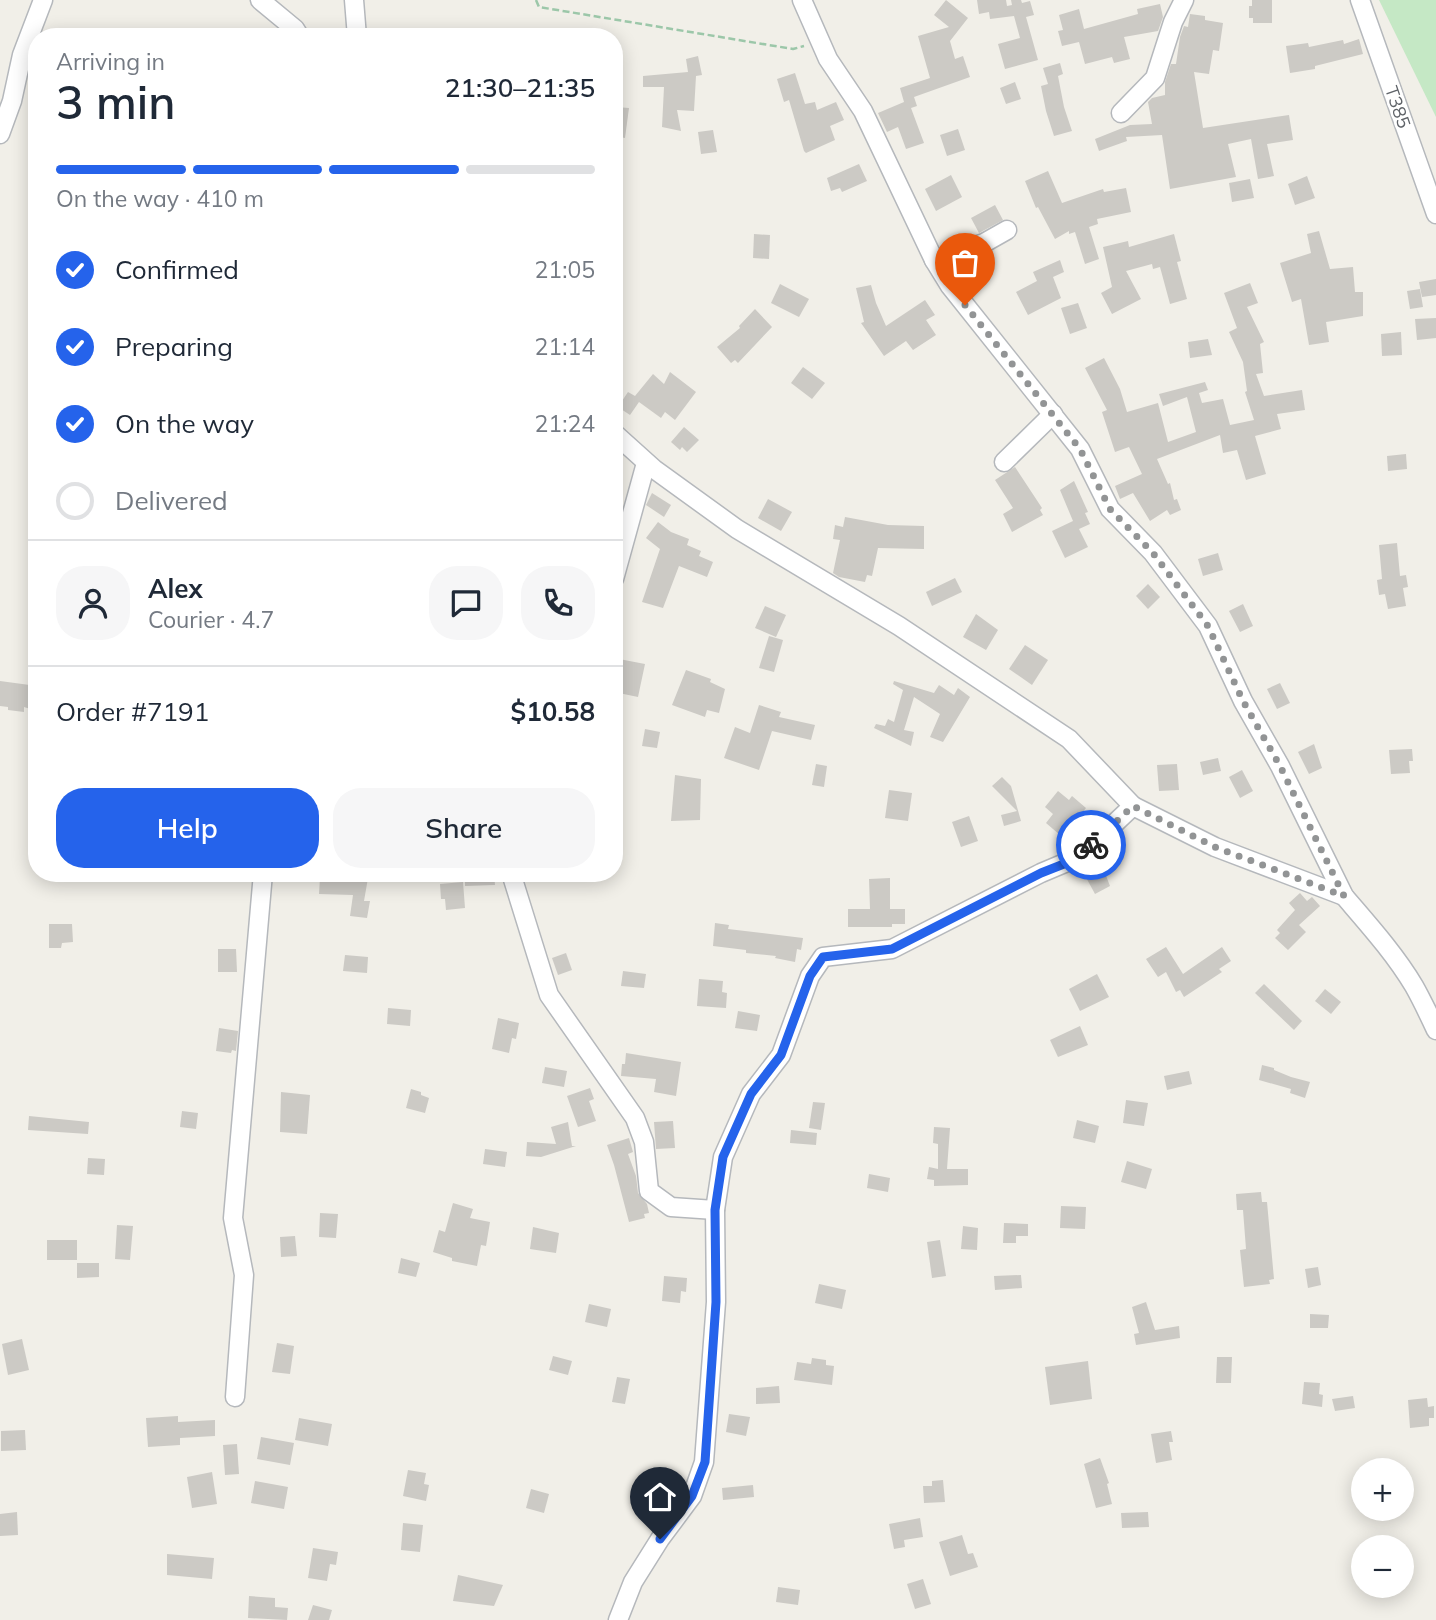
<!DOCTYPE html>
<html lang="en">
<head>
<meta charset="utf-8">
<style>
	:root { --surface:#fff; --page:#f6f6f7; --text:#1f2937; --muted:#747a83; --line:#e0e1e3; --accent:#2563eb }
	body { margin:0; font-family:Mulish,sans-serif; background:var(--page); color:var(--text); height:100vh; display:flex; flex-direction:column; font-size:26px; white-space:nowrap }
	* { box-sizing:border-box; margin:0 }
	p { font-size:23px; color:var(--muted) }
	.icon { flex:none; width:38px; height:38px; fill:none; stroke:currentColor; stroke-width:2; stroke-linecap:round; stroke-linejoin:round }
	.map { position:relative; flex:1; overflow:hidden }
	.sheet { position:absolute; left:28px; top:28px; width:595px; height:854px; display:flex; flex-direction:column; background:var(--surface); border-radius:28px; box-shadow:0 4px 18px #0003 }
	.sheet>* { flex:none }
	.buttons { position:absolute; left:1351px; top:1458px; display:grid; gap:14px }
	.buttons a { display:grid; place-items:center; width:63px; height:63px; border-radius:50%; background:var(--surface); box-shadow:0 4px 18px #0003; font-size:35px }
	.pin { position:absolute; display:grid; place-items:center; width:60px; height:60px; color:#fff; margin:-72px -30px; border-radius:50% 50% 50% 0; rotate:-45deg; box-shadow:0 0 7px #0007 }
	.pin .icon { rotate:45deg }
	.courier { position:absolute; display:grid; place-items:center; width:70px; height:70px; margin:-35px; border:5px solid #2563eb; border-radius:50%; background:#fff; color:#222; box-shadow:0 2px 9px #0007 }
	.headline em { font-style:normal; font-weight:600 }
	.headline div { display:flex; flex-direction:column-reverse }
	.headline { display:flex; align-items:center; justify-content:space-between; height:119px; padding:0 28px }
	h1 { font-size:46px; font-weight:600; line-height:52px }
	.bar { display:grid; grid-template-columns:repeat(4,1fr); gap:10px 7px; align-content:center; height:84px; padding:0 28px }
	.bar i { height:9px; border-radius:5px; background:var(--line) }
	.bar .current { background:var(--accent) }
	.bar p { grid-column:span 4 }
	.line { display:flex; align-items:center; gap:18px; padding:0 28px; border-top:2px solid var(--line) }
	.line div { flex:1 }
	.round { display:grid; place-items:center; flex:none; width:74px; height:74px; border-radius:28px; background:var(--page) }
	ol { padding:0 28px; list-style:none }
	li { display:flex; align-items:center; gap:21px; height:77px }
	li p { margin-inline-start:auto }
	li .icon { padding:7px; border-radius:50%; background:var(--accent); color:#fff; stroke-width:4 }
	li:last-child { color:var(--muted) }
	li i { width:38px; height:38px; border:4px solid var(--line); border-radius:50% }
	.button { display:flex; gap:14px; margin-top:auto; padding:14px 28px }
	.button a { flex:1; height:80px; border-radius:28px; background:var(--accent); color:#fff; font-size:28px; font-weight:600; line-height:80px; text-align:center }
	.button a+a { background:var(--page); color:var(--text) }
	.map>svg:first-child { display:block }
</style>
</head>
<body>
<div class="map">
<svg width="1436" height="1620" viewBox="0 0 1436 1620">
	<rect width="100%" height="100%" fill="#f1efe8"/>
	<polygon fill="#c5e8c5" points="1379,0 1436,0 1436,117"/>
	<g fill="#cccac5">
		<polygon points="946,0 968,18 950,41 955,59 963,56 970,77 914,97 917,106 911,108 924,143 906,149 898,127 887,132 878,113 904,102 900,88 930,78 918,36 949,27 934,15"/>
		<polygon points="977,0 1006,0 1007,6 1012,5 1011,0 1021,0 1022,3 1030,1 1034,15 1026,17 1038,60 1005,69 998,44 1020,38 1014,16 990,19 989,12 979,14"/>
		<polygon points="1252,0 1272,0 1272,23 1253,23 1253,18 1249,18 1249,6 1252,6"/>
		<polygon points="1160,4 1163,17 1158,31 1124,37 1130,59 1114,63 1112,57 1085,64 1079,42 1062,46 1058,31 1063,30 1059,15 1079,9 1084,29 1138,14 1137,9"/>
		<polygon points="1190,14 1205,16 1205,20 1223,23 1219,51 1213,50 1209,74 1194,72 1203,128 1289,115 1293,140 1267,144 1274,176 1258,179 1251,139 1228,144 1236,177 1170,189 1162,135 1126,137 1127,141 1099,151 1095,139 1130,125 1152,124 1148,102 1152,98 1165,95 1165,82 1171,64 1176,64 1180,37 1184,26 1188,27"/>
		<polygon points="1359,39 1363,54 1315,66 1315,69 1290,73 1286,46 1308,43 1309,47 1343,40 1344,44"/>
		<polygon points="698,56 702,75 696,76 694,111 677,110 681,131 662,127 664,87 643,87 643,76 688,72 686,59"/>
		<polygon points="1060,63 1063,74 1058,76 1064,107 1072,131 1054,136 1046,111 1041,86 1048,84 1043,68"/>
		<polygon points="795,73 805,104 815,102 817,110 836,102 844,120 830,126 835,140 806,153 804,151 789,100 784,102 777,79"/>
		<polygon points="1015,82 1021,99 1006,104 1000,88"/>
		<polygon points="616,107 629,108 625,138 614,136"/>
		<polygon points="958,129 965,150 947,156 940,135"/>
		<polygon points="713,130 717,152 701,154 698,132"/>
		<polygon points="859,164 867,181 842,192 840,188 831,191 827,178"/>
		<polygon points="1048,171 1062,203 1103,189 1104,192 1126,188 1131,212 1097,219 1098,224 1089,227 1099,259 1085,264 1075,232 1069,234 1069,231 1055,239 1038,207 1036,208 1025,181"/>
		<polygon points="951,175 962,197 936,211 925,189"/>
		<polygon points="1307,176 1315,198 1295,205 1288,184"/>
		<polygon points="1250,179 1254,198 1232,202 1229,183"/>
		<polygon points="995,205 1003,220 979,233 971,218"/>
		<polygon points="1319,231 1330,269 1353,267 1355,292 1363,292 1363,316 1326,322 1329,342 1309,345 1301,299 1292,302 1280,263 1311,253 1307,234"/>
		<polygon points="754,234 770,235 769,259 753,258"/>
		<polygon points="1174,234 1181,261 1177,262 1187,299 1170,304 1160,267 1153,269 1152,264 1126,271 1141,299 1112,314 1101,293 1112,287 1103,247 1128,241 1129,247"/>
		<polygon points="1060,260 1064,272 1053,277 1061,298 1028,315 1016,292 1037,281 1033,272"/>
		<polygon points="1436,279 1436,295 1422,297 1419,282"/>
		<polygon points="1250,283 1258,303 1247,307 1264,342 1260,344 1263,373 1256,374 1264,396 1302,390 1305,410 1277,414 1281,429 1255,436 1266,474 1246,480 1237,450 1223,453 1220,435 1157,459 1168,484 1170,483 1174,500 1177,499 1181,510 1170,515 1167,510 1150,521 1133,493 1120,499 1115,486 1142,474 1129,447 1115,452 1102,412 1107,410 1085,368 1104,358 1120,389 1127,412 1158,403 1168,442 1196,432 1187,397 1163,406 1159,394 1205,382 1208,390 1199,393 1202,403 1223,399 1230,425 1254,420 1245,392 1247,391 1243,362 1229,332 1237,328 1224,293"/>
		<polygon points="780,284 809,299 799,317 771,303"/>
		<polygon points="871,285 876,303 886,326 925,300 935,315 926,320 936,335 913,350 906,341 884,356 861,323 864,322 856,288"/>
		<polygon points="1420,289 1423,307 1410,309 1407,291"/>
		<polygon points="1078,303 1087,328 1070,334 1061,308"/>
		<polygon points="755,309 772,327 738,363 735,360 731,363 717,347 740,328 739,326"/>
		<polygon points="1436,318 1436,338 1417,340 1415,319"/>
		<polygon points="1401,332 1402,355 1382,356 1381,334"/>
		<polygon points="1208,339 1212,355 1190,358 1188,342"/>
		<polygon points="803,367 825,383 812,399 791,383"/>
		<polygon points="670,372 696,392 675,420 665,412 661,418 639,402 630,415 618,407 628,392 635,396 653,374 664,384"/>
		<polygon points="684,427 699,440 687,452 682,447 680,450 671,442"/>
		<polygon points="1406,454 1407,469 1388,471 1387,456"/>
		<polygon points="1015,467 1042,508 1040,510 1043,515 1012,532 1003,514 1013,508 995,480"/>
		<polygon points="1074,481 1088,512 1085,513 1090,524 1079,529 1088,547 1065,558 1052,531 1073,521 1060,490"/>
		<polygon points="652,493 671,505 664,517 646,505"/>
		<polygon points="768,499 792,512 781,531 758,518"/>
		<polygon points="845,517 888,525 924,526 924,549 878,548 872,576 867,575 865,582 839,577 833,573 840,540 833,539 835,525 843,527"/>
		<polygon points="658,522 671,532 689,539 687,545 701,551 699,556 713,562 707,577 679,566 663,608 642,602 660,549 646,538"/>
		<polygon points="1397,543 1400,576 1406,575 1408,587 1403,588 1406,606 1388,609 1385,594 1379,595 1377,580 1382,579 1379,545"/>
		<polygon points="1218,553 1223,570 1203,576 1198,559"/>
		<polygon points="955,578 962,592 932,606 926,592"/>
		<polygon points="1148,584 1160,597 1148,609 1136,596"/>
		<polygon points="1243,604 1253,626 1240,632 1229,611"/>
		<polygon points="765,606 786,615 776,637 755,628"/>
		<polygon points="976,614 998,630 986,650 963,637"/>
		<polygon points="769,636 783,640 774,672 759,668"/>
		<polygon points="1025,645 1048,660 1032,685 1009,669"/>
		<polygon points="619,659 645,664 638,697 614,692 614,670 617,670"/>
		<polygon points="686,670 711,679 710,682 725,689 719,713 707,710 705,717 672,705"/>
		<polygon points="0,681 37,686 37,711 24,707 24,712 8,710 8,707 0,706"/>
		<polygon points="894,681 934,693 939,685 954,695 958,688 970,697 943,742 930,737 940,714 914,697 904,730 914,732 911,746 874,728 876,724 885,726 888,719 894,722 903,690 893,684"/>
		<polygon points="1280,683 1290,703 1277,709 1267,689"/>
		<polygon points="759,705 781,712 779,717 815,725 811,740 772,731 759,770 724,758 735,727 750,733"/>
		<polygon points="645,729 660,732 657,748 642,746"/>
		<polygon points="1314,744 1322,768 1309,774 1298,752"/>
		<polygon points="1412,749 1413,761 1409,761 1410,773 1391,774 1389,750"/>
		<polygon points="1218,758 1221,771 1203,775 1200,762"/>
		<polygon points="816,764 827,766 824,787 812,785"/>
		<polygon points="1177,764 1179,790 1159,791 1157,765"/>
		<polygon points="1242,770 1253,791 1240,798 1229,777"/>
		<polygon points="675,775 701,779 700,820 671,821"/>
		<polygon points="1002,777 1011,786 1021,821 1004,826 1001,815 1017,811 992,786"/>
		<polygon points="889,790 912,793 908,821 885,818"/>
		<polygon points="1058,791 1069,800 1072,796 1086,808 1081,814 1090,823 1083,831 1079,828 1074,833 1067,827 1060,835 1046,823 1053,814 1045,807"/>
		<polygon points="969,816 978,841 961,847 952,822"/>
		<polygon points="1100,860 1110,886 1095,894 1082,870"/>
		<polygon points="465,873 494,873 495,885 465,886"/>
		<polygon points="356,876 368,878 364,901 370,901 367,918 350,916 353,895 319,894 320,877 356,878"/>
		<polygon points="890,878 890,909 905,909 905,924 892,924 892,927 848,927 848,909 870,909 869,879"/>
		<polygon points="463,882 465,908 446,910 445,899 441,899 440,884"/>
		<polygon points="1300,893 1307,901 1312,897 1320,906 1299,925 1306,932 1288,950 1275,938 1280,933 1277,930 1295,910 1289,903"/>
		<polygon points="715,923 729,925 728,929 803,938 801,950 797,949 795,962 775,958 776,956 746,953 746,950 713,946"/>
		<polygon points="49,924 72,924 73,942 62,943 61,948 49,948"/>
		<polygon points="1166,947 1183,974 1222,947 1231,961 1219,969 1222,972 1184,997 1180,990 1176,992 1166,972 1158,977 1146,959"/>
		<polygon points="218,949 236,949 237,972 218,972"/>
		<polygon points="566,953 572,970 558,975 552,958"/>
		<polygon points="345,955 368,957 367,973 343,971"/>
		<polygon points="623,971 646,974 644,988 621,986"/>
		<polygon points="1097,974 1109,997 1080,1011 1069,989"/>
		<polygon points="699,979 723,981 722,992 727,993 726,1008 697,1006"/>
		<polygon points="1264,984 1302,1021 1294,1030 1255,993"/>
		<polygon points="1325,989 1341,1002 1331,1014 1315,1001"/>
		<polygon points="388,1008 411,1010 410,1026 387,1024"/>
		<polygon points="738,1011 760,1015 757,1031 735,1028"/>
		<polygon points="498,1018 519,1023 516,1039 512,1038 509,1053 492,1049"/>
		<polygon points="1080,1026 1088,1045 1058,1057 1050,1040"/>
		<polygon points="219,1028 238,1031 236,1051 232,1050 231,1053 216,1051"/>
		<polygon points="626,1053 681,1062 676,1096 654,1092 656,1079 621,1076 622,1064 625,1064"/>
		<polygon points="1262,1065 1274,1068 1274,1070 1291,1077 1310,1082 1305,1098 1290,1093 1291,1089 1259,1080"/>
		<polygon points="545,1067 567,1071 564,1087 542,1083"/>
		<polygon points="1189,1071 1192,1084 1167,1090 1164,1076"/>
		<polygon points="590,1088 594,1099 589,1101 596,1121 578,1127 567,1096"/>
		<polygon points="411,1089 421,1092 421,1095 429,1098 425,1113 406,1108"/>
		<polygon points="281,1092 310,1095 307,1134 280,1132"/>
		<polygon points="1126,1100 1148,1103 1144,1126 1123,1123"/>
		<polygon points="813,1102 825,1103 821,1130 809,1128"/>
		<polygon points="182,1111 198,1113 196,1129 180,1127"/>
		<polygon points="29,1116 89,1122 88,1134 28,1130"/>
		<polygon points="1077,1120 1099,1126 1095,1143 1073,1138"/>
		<polygon points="673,1121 675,1148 656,1149 654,1122"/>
		<polygon points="568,1122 572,1146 576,1146 541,1157 526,1156 527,1142 556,1144 551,1127"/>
		<polygon points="934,1127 950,1128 947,1169 968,1169 968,1185 934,1186 934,1180 927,1179 929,1167 938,1169 938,1144 933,1143"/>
		<polygon points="791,1130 817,1133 816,1145 790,1143"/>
		<polygon points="629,1138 633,1152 628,1154 636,1176 638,1193 647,1204 649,1213 644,1214 645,1218 629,1222 614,1165 607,1145"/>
		<polygon points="485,1149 507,1152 505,1167 483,1164"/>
		<polygon points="88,1158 105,1159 104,1175 87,1174"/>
		<polygon points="1127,1161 1152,1169 1146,1189 1121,1182"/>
		<polygon points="869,1174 890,1178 888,1192 867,1188"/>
		<polygon points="1261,1192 1262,1202 1267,1202 1274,1279 1269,1280 1270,1284 1244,1287 1240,1250 1246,1249 1243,1210 1237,1210 1236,1194"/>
		<polygon points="453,1203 473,1209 470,1218 490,1222 486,1246 481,1245 477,1266 452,1261 452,1258 433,1252 439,1230 445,1232"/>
		<polygon points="1061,1206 1086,1207 1085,1229 1060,1228"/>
		<polygon points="320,1213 338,1214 336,1238 319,1237"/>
		<polygon points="1004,1223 1028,1224 1028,1236 1016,1236 1016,1243 1003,1243"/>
		<polygon points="117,1225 133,1226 130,1260 115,1259"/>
		<polygon points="963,1226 978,1228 977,1250 961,1249"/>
		<polygon points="533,1227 559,1233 556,1253 530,1249"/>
		<polygon points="295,1236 297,1256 281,1257 280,1237"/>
		<rect x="47" y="1240" width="30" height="20"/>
		<polygon points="940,1240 946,1276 932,1278 927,1242"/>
		<polygon points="401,1258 420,1263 416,1277 398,1273"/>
		<polygon points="77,1263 99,1263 99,1277 77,1278"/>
		<polygon points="1318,1267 1321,1285 1308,1288 1305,1269"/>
		<polygon points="1021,1275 1022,1288 995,1290 994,1276"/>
		<polygon points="664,1276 687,1278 686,1292 681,1291 680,1303 662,1301"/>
		<polygon points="819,1284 846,1290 842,1309 815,1303"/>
		<polygon points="1146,1302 1155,1330 1179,1326 1180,1338 1136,1345 1134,1334 1139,1333 1132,1307"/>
		<polygon points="589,1304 611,1309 607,1327 585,1322"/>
		<polygon points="1310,1314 1329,1315 1328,1328 1310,1328"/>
		<polygon points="22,1339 29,1370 8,1375 2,1344"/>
		<polygon points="277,1343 294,1346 290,1374 272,1372"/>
		<polygon points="553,1356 572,1361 568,1375 549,1370"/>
		<polygon points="1217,1357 1232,1357 1231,1383 1216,1383"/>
		<polygon points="812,1358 826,1360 826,1365 834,1366 832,1385 794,1380 797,1362 811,1364"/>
		<polygon points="1088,1361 1092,1399 1050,1405 1045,1367"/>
		<polygon points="617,1377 630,1379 625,1404 612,1402"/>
		<polygon points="1304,1382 1320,1383 1319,1394 1323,1395 1322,1407 1302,1404"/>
		<polygon points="779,1386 780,1403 756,1404 756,1388"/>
		<polygon points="1353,1396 1355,1408 1335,1411 1332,1399"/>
		<polygon points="1427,1398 1428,1407 1434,1406 1434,1418 1429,1418 1429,1426 1410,1428 1408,1400"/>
		<polygon points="729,1414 750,1417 746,1436 726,1432"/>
		<polygon points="178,1416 178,1422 215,1420 215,1436 180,1438 180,1445 148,1447 146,1418"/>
		<polygon points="299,1418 332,1424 328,1446 295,1440"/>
		<polygon points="25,1430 26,1450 1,1451 1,1431"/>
		<polygon points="1171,1431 1173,1442 1169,1442 1172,1460 1156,1463 1151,1434"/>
		<polygon points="261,1437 294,1443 290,1465 257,1459"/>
		<polygon points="237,1444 239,1474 225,1475 223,1445"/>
		<polygon points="1100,1458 1109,1483 1107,1484 1112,1504 1096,1508 1084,1464"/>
		<polygon points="408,1470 426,1473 424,1484 429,1485 426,1501 403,1496"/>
		<polygon points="212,1472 217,1504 192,1508 187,1477"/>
		<polygon points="943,1480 945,1502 924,1503 923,1486 932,1486 932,1481"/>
		<polygon points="255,1481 288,1487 284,1509 251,1503"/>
		<polygon points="753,1485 754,1497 723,1500 722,1488"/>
		<polygon points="531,1489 549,1494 544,1513 526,1508"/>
		<polygon points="17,1512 18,1535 0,1536 0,1514"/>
		<polygon points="1148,1512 1149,1527 1122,1528 1121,1513"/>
		<polygon points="920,1518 923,1537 904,1540 905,1547 894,1549 889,1524"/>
		<polygon points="403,1523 423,1525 420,1552 401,1550"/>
		<polygon points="962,1535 968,1554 973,1553 978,1567 950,1576 939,1542"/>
		<polygon points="313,1548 338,1552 336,1565 330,1564 327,1581 308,1578"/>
		<polygon points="167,1554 214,1558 212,1579 167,1575"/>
		<polygon points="458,1575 503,1585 494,1606 453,1601"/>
		<polygon points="923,1579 931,1604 915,1609 907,1584"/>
		<polygon points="778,1587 800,1590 798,1605 776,1602"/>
		<polygon points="249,1596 275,1598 275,1607 288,1608 287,1620 248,1618"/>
		<polygon points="313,1605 332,1610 329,1620 308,1620"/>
	</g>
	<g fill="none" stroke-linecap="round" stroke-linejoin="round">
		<g stroke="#b5b8bc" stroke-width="21">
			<g id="minor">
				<polyline points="260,0 295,29 300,37"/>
				<polyline points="354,0 357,37"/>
				<path d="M802 0 828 59 863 111 934 260 950 286 1080 449 1110 509 1153 553 1208 626 1243 701 1280 766 1344 896C1368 924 1395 954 1414 986 1422 1000 1429 1015 1436 1030"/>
				<polyline points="1360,0 1436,214"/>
				<polyline points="1121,113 1155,78 1173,22 1184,0"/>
				<polyline points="0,134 12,101 22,55 43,0"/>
				<polyline points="934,260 984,243 1007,230"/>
				<polyline points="614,433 654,469 737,529 899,626 1069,739 1133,806"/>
				<polyline points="1004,462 1053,414"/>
				<polyline points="614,579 646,463"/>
				<polyline points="511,873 549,995 635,1118 644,1142 649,1191 671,1207 715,1210"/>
				<polyline points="235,1397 244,1275 233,1218 263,873"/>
				<polyline points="618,1620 633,1582 660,1539 692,1496 704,1462 716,1302 715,1210 723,1157 751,1094 781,1055 810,976 823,957 892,949 1041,873 1079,857 1133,806 1215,847 1344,896"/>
			</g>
		</g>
		<polyline stroke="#9cc7a9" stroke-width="2.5" stroke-dasharray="7 3.5" stroke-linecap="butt" points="536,0 539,7 793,49 804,46"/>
		<use href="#minor" stroke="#fff" stroke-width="18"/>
	</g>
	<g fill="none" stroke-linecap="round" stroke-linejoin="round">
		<polyline stroke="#929495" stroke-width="7" stroke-dasharray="0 12.6" points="965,305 1080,449 1110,509 1153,553 1208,626 1243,701 1280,766 1344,896 1215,847 1133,806 1091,845"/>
		<polyline stroke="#2563eb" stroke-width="9" points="660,1539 692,1496 705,1462 716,1302 715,1210 723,1157 751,1094 781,1055 810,976 823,957 892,949 1041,873 1079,858 1091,845"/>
	</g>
	<g text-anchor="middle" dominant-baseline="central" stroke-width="5" stroke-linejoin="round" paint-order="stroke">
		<g font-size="18" fill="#5f6368" stroke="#fff">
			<text transform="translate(1398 107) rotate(71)">T385</text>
		</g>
	</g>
</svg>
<div class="buttons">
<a>+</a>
<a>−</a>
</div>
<div class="pin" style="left:965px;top:305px;background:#ea580c"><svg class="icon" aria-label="bag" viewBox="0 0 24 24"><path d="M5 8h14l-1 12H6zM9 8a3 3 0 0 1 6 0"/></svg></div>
<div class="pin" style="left:660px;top:1539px;background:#1f2937"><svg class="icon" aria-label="home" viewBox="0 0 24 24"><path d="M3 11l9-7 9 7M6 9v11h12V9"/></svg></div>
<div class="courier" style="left:1091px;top:845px"><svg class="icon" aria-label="bike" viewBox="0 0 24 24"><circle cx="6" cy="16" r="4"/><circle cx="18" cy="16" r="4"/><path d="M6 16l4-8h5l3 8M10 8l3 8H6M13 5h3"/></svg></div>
<section class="sheet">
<div class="headline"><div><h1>3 min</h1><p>Arriving in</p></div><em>21:30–21:35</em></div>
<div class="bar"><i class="current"></i><i class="current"></i><i class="current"></i><i></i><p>On the way · 410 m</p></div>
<ol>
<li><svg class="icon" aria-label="check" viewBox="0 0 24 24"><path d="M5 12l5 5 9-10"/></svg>Confirmed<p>21:05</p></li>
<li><svg class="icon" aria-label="check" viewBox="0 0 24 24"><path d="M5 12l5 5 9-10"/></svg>Preparing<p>21:14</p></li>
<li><svg class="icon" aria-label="check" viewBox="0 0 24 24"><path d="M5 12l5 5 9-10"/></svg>On the way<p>21:24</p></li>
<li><i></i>Delivered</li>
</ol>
<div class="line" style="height:126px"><a class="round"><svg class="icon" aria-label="person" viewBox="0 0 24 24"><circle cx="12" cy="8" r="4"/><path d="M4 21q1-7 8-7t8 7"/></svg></a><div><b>Alex</b><p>Courier · 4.7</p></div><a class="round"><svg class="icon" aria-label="chat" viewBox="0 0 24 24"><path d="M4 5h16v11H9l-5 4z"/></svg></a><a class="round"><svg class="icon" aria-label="phone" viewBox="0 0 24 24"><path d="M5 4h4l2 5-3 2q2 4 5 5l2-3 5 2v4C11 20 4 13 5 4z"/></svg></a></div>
<div class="line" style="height:91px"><div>Order #7191</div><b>$10.58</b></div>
<div class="button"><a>Help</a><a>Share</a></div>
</section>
</div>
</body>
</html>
